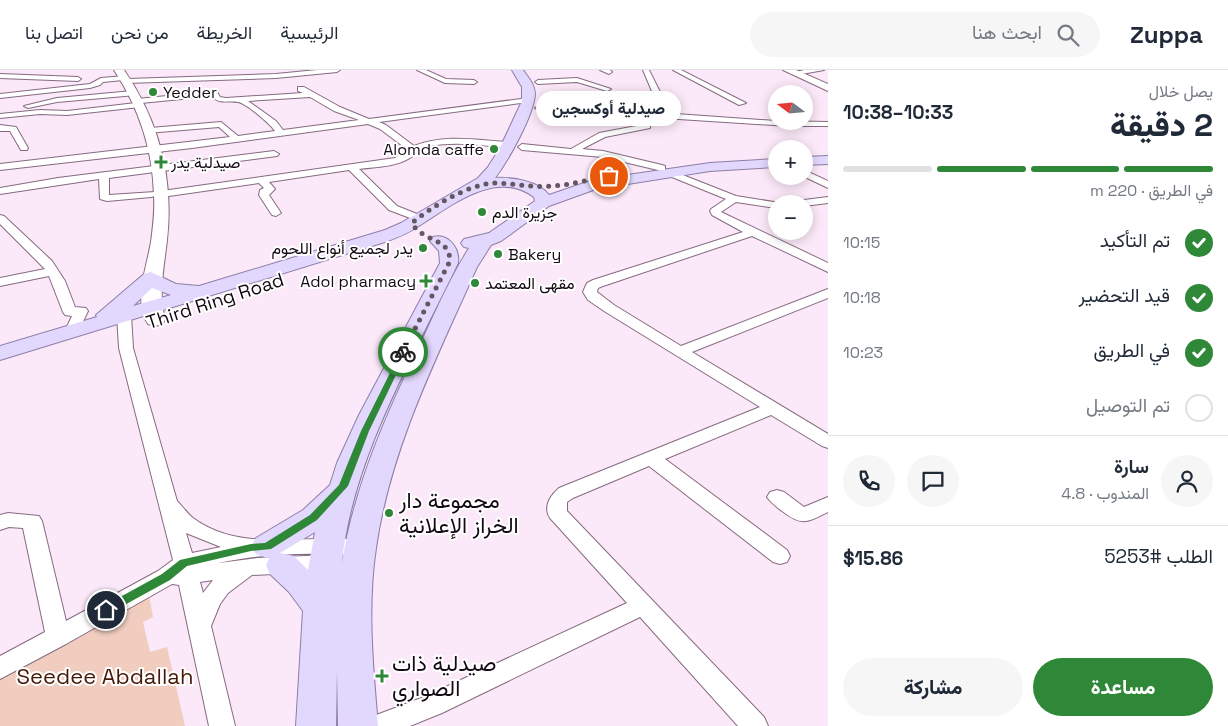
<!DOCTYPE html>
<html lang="ar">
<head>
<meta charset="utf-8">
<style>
	:root { --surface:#fff; --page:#f6f6f7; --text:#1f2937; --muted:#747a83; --line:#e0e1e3; --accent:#2e8838 }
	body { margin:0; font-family:"Space Grotesk",Vazirmatn,sans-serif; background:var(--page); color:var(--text); direction:rtl; height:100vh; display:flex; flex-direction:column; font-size:19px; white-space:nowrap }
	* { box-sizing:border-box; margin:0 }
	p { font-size:16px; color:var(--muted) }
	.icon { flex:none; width:28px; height:28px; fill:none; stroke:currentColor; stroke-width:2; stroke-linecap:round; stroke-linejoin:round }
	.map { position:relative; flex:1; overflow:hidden; direction:ltr }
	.panel { display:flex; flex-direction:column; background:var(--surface); width:400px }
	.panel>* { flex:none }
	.needle { width:32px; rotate:286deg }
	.controls { position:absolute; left:768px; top:15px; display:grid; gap:10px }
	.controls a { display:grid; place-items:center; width:45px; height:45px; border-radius:50%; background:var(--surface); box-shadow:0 2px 12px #0003; font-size:25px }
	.pin { position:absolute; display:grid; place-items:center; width:42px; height:42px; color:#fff; margin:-21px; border:2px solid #fff; border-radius:50%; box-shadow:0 1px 5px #0007 }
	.courier { position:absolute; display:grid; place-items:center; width:50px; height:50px; margin:-25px; border:4px solid #2e8838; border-radius:50%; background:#fff; color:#222; box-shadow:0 1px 6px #0007 }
	.bubble { position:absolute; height:35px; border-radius:18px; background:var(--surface); box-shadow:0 2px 12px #0003; font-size:16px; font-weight:800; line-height:35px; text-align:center; direction:rtl }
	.summary em { font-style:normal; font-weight:800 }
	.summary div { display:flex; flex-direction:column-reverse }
	.summary { display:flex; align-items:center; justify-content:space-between; height:85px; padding:0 15px }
	h1 { font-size:32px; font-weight:800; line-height:38px }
	.bar { display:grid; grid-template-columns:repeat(4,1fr); gap:8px 5px; align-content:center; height:60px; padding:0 15px }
	.bar i { height:6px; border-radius:4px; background:var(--line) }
	.bar .on { background:var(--accent) }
	.bar p { grid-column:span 4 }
	.line { display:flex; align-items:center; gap:12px; padding:0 15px; border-top:1px solid var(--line) }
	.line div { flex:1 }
	.round { display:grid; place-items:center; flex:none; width:52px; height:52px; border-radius:26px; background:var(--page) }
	ol { padding:0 15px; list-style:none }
	li { display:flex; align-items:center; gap:15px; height:55px }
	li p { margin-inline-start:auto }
	li .icon { padding:5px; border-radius:50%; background:var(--accent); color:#fff; stroke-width:4 }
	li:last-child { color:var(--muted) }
	li i { width:28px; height:28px; border:2px solid var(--line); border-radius:50% }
	.cta { display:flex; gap:10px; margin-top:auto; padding:10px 15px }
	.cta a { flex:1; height:58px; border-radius:30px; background:var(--accent); color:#fff; font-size:20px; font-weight:800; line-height:58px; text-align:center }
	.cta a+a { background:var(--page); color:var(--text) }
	header { display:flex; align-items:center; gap:30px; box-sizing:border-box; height:70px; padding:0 25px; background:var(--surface); border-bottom:1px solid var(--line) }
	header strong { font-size:24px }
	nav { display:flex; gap:28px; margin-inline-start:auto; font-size:18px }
	.search { width:350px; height:45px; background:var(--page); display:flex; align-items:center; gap:12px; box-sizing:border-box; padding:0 18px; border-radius:28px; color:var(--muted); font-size:19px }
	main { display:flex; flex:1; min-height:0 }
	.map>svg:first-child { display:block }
</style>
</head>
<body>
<header>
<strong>Zuppa</strong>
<div class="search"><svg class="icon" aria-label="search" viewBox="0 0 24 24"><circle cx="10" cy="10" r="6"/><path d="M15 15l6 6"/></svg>ابحث هنا</div>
<nav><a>الرئيسية</a><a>الخريطة</a><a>من نحن</a><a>اتصل بنا</a></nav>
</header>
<main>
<section class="panel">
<div class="summary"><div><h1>2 دقيقة</h1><p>يصل خلال</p></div><em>10:33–10:38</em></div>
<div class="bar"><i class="on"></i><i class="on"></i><i class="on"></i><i></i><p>في الطريق · 220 m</p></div>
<ol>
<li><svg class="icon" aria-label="check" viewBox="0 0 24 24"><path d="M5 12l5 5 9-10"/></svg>تم التأكيد<p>10:15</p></li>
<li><svg class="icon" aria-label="check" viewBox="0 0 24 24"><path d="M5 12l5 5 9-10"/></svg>قيد التحضير<p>10:18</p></li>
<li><svg class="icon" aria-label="check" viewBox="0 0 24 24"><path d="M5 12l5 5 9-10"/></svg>في الطريق<p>10:23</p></li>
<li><i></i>تم التوصيل</li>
</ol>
<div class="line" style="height:90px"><a class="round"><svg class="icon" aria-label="person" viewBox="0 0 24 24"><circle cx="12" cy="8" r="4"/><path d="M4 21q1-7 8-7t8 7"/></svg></a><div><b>سارة</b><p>المندوب · 4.8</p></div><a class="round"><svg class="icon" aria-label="chat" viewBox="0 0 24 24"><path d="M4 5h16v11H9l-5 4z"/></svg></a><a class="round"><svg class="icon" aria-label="phone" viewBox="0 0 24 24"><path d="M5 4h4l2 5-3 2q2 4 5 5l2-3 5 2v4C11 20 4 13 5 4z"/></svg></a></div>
<div class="line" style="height:65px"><div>الطلب #5253</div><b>$15.86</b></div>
<div class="cta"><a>مساعدة</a><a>مشاركة</a></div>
</section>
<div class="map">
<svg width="828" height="656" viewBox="0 0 828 656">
	<rect width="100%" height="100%" fill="#fbe8f8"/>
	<polygon fill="#f1cdc0" points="149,525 153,547 143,552 150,582 167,577 185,656 0,656 0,603"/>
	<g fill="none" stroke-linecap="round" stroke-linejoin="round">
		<g stroke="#866a81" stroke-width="2">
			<g id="street">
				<polygon points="317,0 340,0 337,2 276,8 126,13 123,10 103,12 100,15 90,18 0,28 0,24 90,14 101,8 125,6 128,9 276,4"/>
				<polygon points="417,0 426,0 446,9 474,10 477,12 474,14 445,13"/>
				<polygon points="600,0 610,0 612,2 609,4"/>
				<polygon points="643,0 649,0 662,26 662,43 776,51 828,52 828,56 789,56 539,40 535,38 539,36 654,43 654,26"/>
				<polygon points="673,0 681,0 746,33 739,35"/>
				<polygon points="804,0 824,0 796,5 793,3"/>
				<polygon points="0,4 78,7 81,9 78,11 0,8"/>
				<polygon points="577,8 611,19 607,21 577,12 538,14 535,12 538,10"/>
				<path d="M298 17H304L340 37 369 49 528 28 532 30 528 32 379 52 386 55 414 76C444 64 476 70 507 72L511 75 507 78C482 75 455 71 430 76 419 79 414 87 404 91 391 97 373 97 359 99L397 136 422 146 423 148 422 150 418 151 389 140 349 100 269 112 275 119 269 125 281 143 276 146 272 145 259 125 260 120 264 118 259 113 162 127 157 124 162 121 395 88 408 80 380 59 368 54 192 78 0 100V94L230 67 219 57 147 63 146 61 150 58 221 52 238 66 275 61C270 54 246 33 238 32 228 30 219 35 212 26L141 33 144 35 140 37 67 45 40 44 0 48V44L40 40 67 41 136 33 133 31 137 29 207 22H217L220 27 226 28 303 23 298 21ZM310 27 334 41 359 50 283 60 276 51 248 31Z"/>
				<polygon points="133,21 136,21 136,25 57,32 28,38 24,36 57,28"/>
				<polygon points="647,54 650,54 650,58 605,67 582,79 603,81 662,95 665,96 665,100 662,101 603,87 522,80 518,77 522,74 571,79 599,63"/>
				<polygon points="0,55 16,57 28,78 27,80 21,80 10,61 0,61"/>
				<polygon points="274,81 279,84 277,86 109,108 109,125 155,122 156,124 155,126 151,127 107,131 100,129 99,109 0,124 0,118 58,108"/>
				<path d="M670 100 736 126 780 133 776 134V138L736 132 721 142 828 193V202L752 166 603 216 598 218 597 222 614 235 681 276 828 219V228L692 282 828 364V378L822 376 771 345 665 389 787 480 790 486 787 492 780 494 773 492 649 396 573 428 567 432V441L764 647 768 656H738L640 547 442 643 410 656H367L371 647 424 627 627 533 550 448C543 437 550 426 559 418L760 337 604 241 588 230 583 222 587 213 593 210 743 162 712 145 710 141 711 139 726 129 667 105 665 103Z"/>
				<polygon points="804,100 828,111 828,118 803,106"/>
				<polygon points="828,127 828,133 804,136 804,134 791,134 796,131"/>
				<polygon points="0,145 4,146 52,191 65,211 75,237 86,238 88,241 77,264 67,264 65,261 72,246 65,245 63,242 49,206 0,216 0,208 45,199 0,154"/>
				<path d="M124 241 131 245 133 278 177 431C183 437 187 443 193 448 229 475 275 470 317 469 333 468 352 468 367 473L370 478 367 483C355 487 341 484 328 484 291 483 255 485 219 493L257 488 330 485 337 487 341 493 337 499 330 501 252 505 228 523 220 534 211 556 235 656H209L179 515 172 514 66 574 0 609V586L45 562 23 458 9 457 0 460V445L8 443 39 446 42 451 66 551 158 501 173 490 119 278 117 245ZM186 463 221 477 192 483ZM213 510 203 523 200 512Z"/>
				<path d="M777 420 784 422 804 437 828 427V442C806 453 802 456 782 441 776 436 771 433 767 427L770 422Z"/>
			</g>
		</g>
		<g stroke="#866a81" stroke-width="2">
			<g id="secondary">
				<path d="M114 0H124C159 51 174 108 167 170 164 198 158 222 165 250L162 254 155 256 148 254C133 232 147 196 151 172 153 157 155 141 154 126 153 80 139 38 114 0Z"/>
				<polygon points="783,0 796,0 828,14 828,21"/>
			</g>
		</g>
		<g stroke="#8d7ea9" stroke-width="2">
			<g id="primary">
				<path d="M512 0H523C528 7 535 15 535 24 534 45 508 91 495 108 512 107 539 111 549 125L593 110 710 93 776 89V97L710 101 596 119 549 136 501 171 491 175 477 197C437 287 390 379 376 478 367 537 373 597 378 656H338L337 601 336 656H296L303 541 289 522 270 504 266 495 270 487 267 488 256 484 251 476 256 468 303 440 330 415 337 393 359 345 440 193 439 181 430 171 433 167C448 163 460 178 458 193 414 285 351 391 342 493 355 412 390 336 426 262 439 234 452 205 469 178L464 177 461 173 464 169 489 163 535 131 534 127C495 98 450 137 417 157 407 164 396 168 385 172L0 290V276L97 247 96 245 144 204 151 202 176 214 199 216 385 160 401 153 478 108 488 97 500 78 522 31V17ZM152 218 171 225 133 236ZM315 462 308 500 294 486 280 483Z"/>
				<polygon points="828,86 828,94 804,95 804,87"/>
			</g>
		</g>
		<use href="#street" fill="#fff" fill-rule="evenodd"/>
		<use href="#secondary" fill="#fff" fill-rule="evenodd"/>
		<use href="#primary" fill="#e2d7fc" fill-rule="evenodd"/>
	</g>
	<polygon fill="#2e8838" points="401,281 407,282 369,361 348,416 317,450 271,479 251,481 187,496 170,510 110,543 102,543 100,540 102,537 162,504 180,490 251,474 265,473 310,445 339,415 361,361"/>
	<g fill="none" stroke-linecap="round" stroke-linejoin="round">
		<path stroke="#645762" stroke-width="5" stroke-dasharray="0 9" d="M403 282 449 193C454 168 421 172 412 153 431 137 469 114 494 113 513 113 532 118 552 116 571 115 590 109 609 106"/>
	</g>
	<g fill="#2e8838" stroke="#fff" stroke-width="2">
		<circle cx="153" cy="22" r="5"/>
		<circle cx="494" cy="79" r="5"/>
		<path d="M158.5 84.5h5v5h5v5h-5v5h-5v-5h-5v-5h5z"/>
		<circle cx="482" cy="142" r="5"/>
		<circle cx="423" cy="178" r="5"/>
		<circle cx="498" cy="184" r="5"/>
		<path d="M423.5 203.5h5v5h5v5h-5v5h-5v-5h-5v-5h5z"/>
		<circle cx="475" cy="213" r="5"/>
		<circle cx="389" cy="443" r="5"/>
		<path d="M379.5 598.5h5v5h5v5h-5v5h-5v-5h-5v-5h5z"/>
	</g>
	<g text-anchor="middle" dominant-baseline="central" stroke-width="4" stroke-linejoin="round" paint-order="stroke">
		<g font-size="16" fill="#130912" stroke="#fff" text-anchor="start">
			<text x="163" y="22">Yedder</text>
			<text x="484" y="79" text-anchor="end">Alomda caffe</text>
			<text x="171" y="92">صيدلية يدر</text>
			<text x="492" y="142">جزيرة الدم</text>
			<text x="413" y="178" text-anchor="end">يدر لجميع أنواع اللحوم</text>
			<text x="508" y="184">Bakery</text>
			<text x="416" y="211" text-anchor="end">Adol pharmacy</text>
			<text x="485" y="213">مقهى المعتمد</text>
		</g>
		<g font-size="19" fill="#130912" stroke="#fff">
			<text transform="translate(215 231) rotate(-18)">Third Ring Road</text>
		</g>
		<g font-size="22" fill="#130912" stroke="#fff" text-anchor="start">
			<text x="399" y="430">مجموعة دار<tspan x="399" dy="25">الخراز اﻹعلانية</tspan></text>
			<text x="392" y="593">صيدلية ذات<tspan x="392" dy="25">الصواري</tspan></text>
		</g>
		<g font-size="22" fill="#471906" stroke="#fff">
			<text x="105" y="606">Seedee Abdallah</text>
		</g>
	</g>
</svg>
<div class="controls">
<a><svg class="needle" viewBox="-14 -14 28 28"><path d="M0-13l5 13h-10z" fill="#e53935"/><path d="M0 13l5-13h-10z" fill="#747a83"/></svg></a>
<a>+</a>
<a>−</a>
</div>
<div class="pin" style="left:609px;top:106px;background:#ea580c"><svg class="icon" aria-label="bag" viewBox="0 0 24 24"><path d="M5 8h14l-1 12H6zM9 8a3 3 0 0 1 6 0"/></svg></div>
<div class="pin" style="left:106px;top:540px;background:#1f2937"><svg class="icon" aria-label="home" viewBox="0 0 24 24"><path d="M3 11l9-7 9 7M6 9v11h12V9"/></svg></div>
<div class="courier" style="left:403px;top:282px"><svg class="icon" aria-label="bike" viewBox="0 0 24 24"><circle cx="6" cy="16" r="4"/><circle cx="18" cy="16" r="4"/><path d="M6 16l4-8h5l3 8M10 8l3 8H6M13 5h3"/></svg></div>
<div class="bubble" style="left:536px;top:21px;width:145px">صيدلية أوكسجين</div>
</div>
</main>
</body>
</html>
